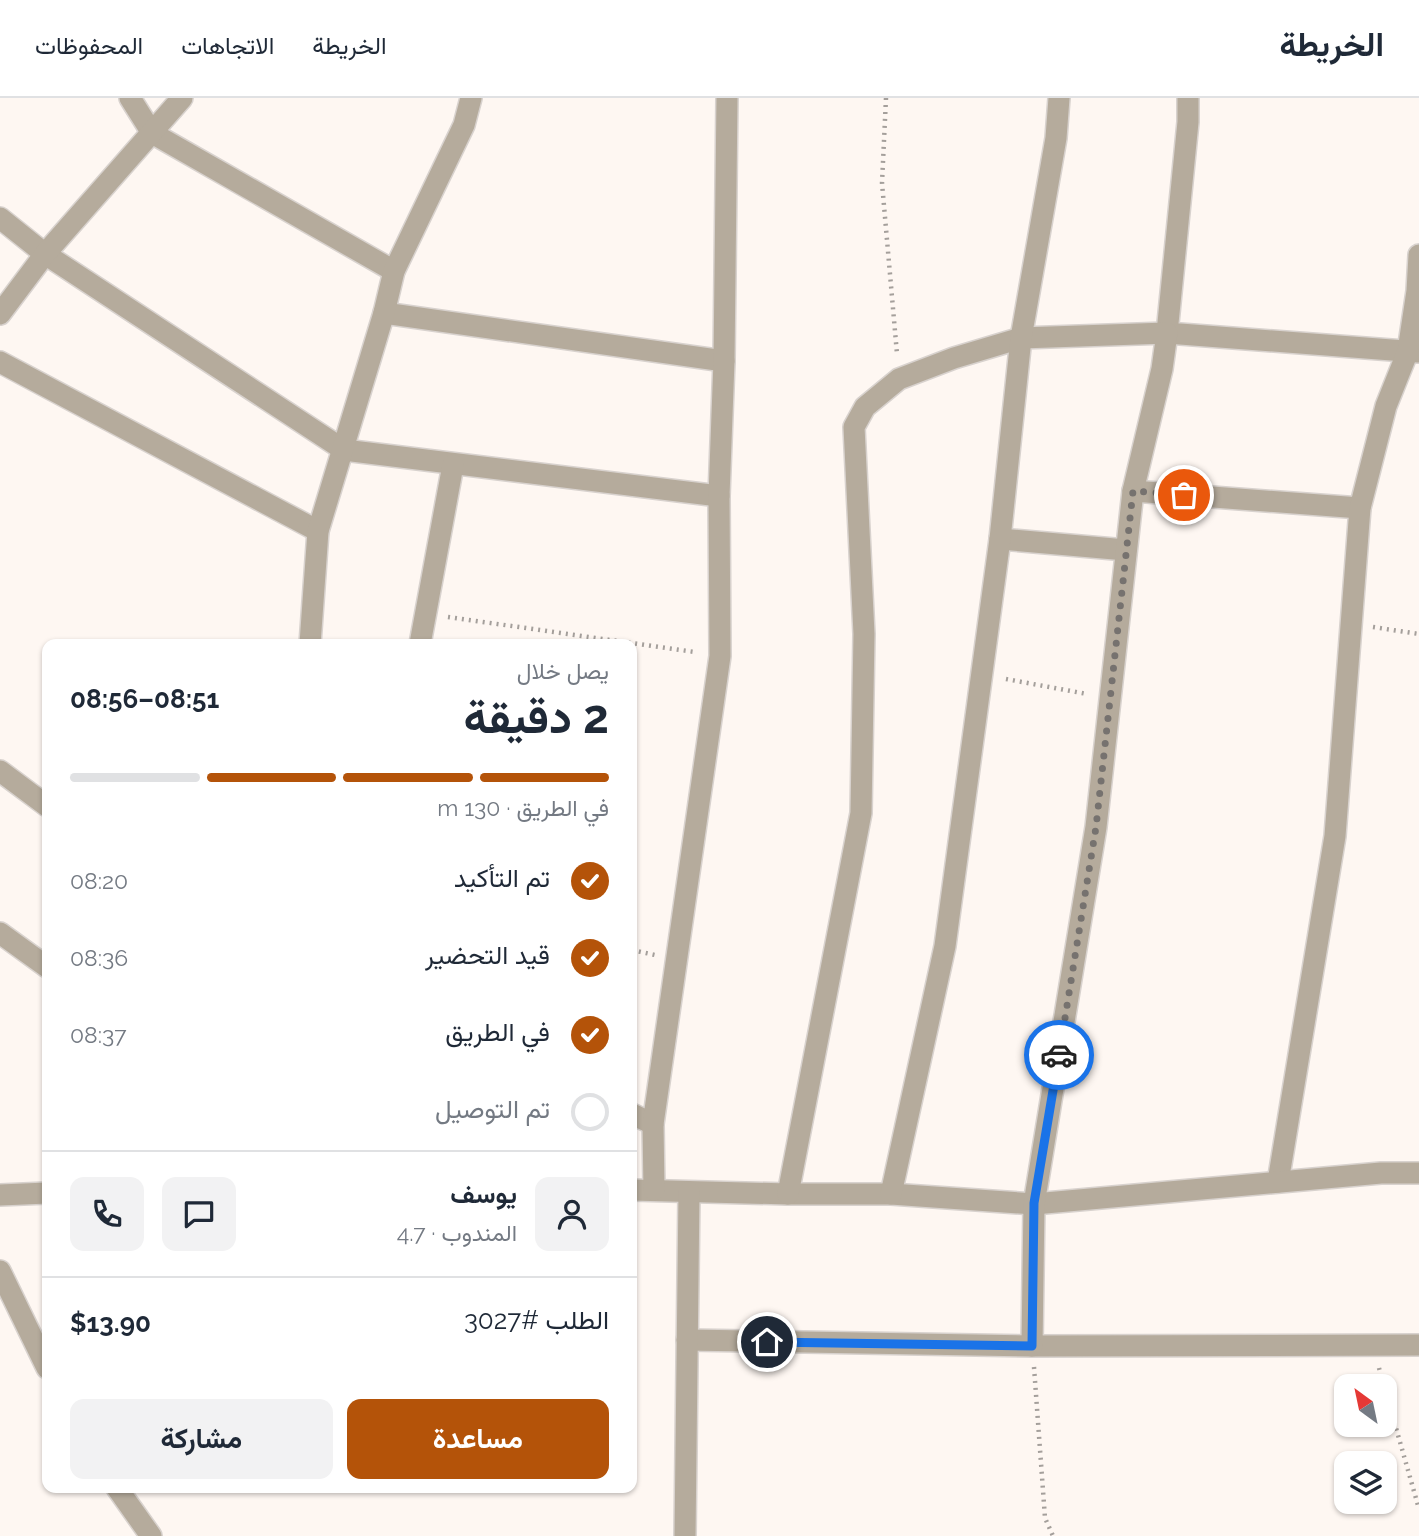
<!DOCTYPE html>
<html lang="ar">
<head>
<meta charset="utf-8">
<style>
	:root { --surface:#fff; --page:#f2f2f3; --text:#1f2937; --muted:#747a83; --line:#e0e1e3; --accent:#b45309 }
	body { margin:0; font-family:Raleway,Vazirmatn,sans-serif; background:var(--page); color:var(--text); direction:rtl; height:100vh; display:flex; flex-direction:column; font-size:26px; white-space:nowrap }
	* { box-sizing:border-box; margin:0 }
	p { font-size:23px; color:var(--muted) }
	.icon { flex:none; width:38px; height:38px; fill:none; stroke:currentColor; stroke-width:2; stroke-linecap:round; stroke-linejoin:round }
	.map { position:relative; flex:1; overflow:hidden; direction:ltr }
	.side { position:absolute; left:42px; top:541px; width:595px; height:854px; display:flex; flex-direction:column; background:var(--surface); border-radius:14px; box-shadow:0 2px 5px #0004; direction:rtl }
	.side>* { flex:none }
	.needle { width:46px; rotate:327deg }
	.tools { position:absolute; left:1334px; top:1276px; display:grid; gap:14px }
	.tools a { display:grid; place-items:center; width:63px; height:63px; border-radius:14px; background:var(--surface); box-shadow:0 2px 5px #0004; font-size:35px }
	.pin { position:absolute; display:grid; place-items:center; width:60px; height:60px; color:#fff; margin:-30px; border:4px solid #fff; border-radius:50%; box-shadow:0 2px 7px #0007 }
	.courier { position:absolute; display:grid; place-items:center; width:70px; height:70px; margin:-35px; border:5px solid #1a73e8; border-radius:50%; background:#fff; color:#222; box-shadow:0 2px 9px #0007 }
	.overview em { font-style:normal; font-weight:700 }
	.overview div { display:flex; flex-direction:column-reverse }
	.overview { display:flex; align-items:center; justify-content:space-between; height:119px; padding:0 28px }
	h1 { font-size:46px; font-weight:700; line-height:52px }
	.bar { display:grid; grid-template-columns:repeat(4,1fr); gap:10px 7px; align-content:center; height:84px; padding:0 28px }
	.bar i { height:9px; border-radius:5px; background:var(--line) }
	.bar .active { background:var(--accent) }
	.bar p { grid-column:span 4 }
	.line { display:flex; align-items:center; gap:18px; padding:0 28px; border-top:2px solid var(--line) }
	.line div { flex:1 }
	.round { display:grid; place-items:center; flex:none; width:74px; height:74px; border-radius:14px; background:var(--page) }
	ol { padding:0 28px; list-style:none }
	li { display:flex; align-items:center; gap:21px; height:77px }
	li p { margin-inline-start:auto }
	li .icon { padding:7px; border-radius:50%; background:var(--accent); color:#fff; stroke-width:4 }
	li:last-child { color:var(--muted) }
	li i { width:38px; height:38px; border:4px solid var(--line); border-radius:50% }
	.action { display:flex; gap:14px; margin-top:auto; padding:14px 28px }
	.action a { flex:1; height:80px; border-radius:14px; background:var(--accent); color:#fff; font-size:28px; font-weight:700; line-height:80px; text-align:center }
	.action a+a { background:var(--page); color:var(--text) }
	header { display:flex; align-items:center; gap:42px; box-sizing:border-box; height:98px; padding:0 35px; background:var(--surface); border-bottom:2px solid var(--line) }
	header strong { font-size:33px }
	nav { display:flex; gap:38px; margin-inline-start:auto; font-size:24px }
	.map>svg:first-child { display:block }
</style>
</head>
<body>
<header>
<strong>الخريطة</strong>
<nav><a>الخريطة</a><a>الاتجاهات</a><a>المحفوظات</a></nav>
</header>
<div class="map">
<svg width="1419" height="1438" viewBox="0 0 1419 1438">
	<rect width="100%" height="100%" fill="#fef7f2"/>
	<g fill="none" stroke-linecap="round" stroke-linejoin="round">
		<g stroke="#d8d2ce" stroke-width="24">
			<g id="street">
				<polyline points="130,0 152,35 394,173"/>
				<polyline points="1188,0 1188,24 1167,235 1418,254"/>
				<polyline points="0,120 45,156 344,352 719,398"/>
				<polyline points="384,215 724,263"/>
				<polyline points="0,216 45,156 182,0"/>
				<polyline points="0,264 318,433"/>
				<polyline points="1133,393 1360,410"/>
				<polyline points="1000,441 1126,452"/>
				<polyline points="310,546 318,433 384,215 394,173 464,27 471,0"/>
				<polyline points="420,546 453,367"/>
				<polyline points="0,673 47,708"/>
				<polyline points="0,835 47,869"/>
				<polyline points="632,1016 653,1026"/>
				<polyline points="1278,1084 1335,738 1360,410 1386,308 1408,253 1417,193 1419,157"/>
				<polyline points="632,1092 788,1096 891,1096 1034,1106 1381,1075 1419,1075"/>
				<polyline points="654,1092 653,1026 720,558 719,398 724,263 727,0"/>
				<polyline points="788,1096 861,715 864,536 854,329 865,309 899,281 954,260 1021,240 1167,235 1162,271 1133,393 1096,729 1034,1106 1032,1248 1419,1247"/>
				<polyline points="891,1096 945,848 1000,441 1021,240 1056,40 1059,0"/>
				<polyline points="0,1097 47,1095"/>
				<polyline points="0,1173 47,1270"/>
				<polyline points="687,1242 1032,1248"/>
				<polyline points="117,1390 151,1438"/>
				<polyline points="685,1438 689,1094"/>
			</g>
		</g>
		<g stroke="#a49f9b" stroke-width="4.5" stroke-dasharray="2 5" stroke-linecap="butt">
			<polyline points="886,0 882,85 897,256"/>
			<polyline points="448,519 695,554"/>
			<polyline points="1373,529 1419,536"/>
			<polyline points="1006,581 1087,596"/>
			<polyline points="632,852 655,857"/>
			<polyline points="1034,1269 1045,1420 1053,1438"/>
			<polyline points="1379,1270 1419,1411"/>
		</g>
		<use href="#street" stroke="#b5ab9c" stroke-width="21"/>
	</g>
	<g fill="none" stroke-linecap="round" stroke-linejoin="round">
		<polyline stroke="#76726f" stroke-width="7" stroke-dasharray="0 12.6" points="1059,957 1096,729 1133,393 1184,397"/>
		<polyline stroke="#1a73e8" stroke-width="9" points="767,1244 1032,1248 1034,1105 1059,957"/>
	</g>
</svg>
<div class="tools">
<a><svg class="needle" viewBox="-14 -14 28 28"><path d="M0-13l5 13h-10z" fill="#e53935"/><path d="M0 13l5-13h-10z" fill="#747a83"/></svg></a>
<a><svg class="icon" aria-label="layers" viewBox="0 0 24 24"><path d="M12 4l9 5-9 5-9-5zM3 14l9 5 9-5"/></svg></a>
</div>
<div class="pin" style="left:1184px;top:397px;background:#ea580c"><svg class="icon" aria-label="bag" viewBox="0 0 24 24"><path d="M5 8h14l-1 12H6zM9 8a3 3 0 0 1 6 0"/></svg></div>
<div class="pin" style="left:767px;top:1244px;background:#1f2937"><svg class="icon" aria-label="home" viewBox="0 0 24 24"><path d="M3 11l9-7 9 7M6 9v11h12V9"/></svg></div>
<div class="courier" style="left:1059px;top:957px"><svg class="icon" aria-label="car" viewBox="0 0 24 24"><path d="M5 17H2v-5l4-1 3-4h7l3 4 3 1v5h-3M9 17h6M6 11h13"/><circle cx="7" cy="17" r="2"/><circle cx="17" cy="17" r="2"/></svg></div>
<section class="side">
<div class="overview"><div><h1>2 دقيقة</h1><p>يصل خلال</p></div><em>08:51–08:56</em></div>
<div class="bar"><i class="active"></i><i class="active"></i><i class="active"></i><i></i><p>في الطريق · 130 m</p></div>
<ol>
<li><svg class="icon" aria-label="check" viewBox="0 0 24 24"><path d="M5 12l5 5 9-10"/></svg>تم التأكيد<p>08:20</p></li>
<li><svg class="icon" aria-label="check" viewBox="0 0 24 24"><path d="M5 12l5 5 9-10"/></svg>قيد التحضير<p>08:36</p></li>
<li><svg class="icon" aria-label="check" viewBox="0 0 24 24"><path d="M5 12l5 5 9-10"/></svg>في الطريق<p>08:37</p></li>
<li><i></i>تم التوصيل</li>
</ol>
<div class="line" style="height:126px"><a class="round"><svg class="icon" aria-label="person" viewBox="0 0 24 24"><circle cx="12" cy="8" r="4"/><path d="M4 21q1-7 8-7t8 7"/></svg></a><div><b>يوسف</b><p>المندوب · 4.7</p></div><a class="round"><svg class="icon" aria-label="chat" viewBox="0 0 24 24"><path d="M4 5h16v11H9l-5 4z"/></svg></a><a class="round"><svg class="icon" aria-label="phone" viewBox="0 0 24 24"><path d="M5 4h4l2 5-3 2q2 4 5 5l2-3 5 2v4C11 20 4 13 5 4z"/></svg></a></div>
<div class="line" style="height:91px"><div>الطلب #3027</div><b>$13.90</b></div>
<div class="action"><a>مساعدة</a><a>مشاركة</a></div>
</section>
</div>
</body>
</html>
